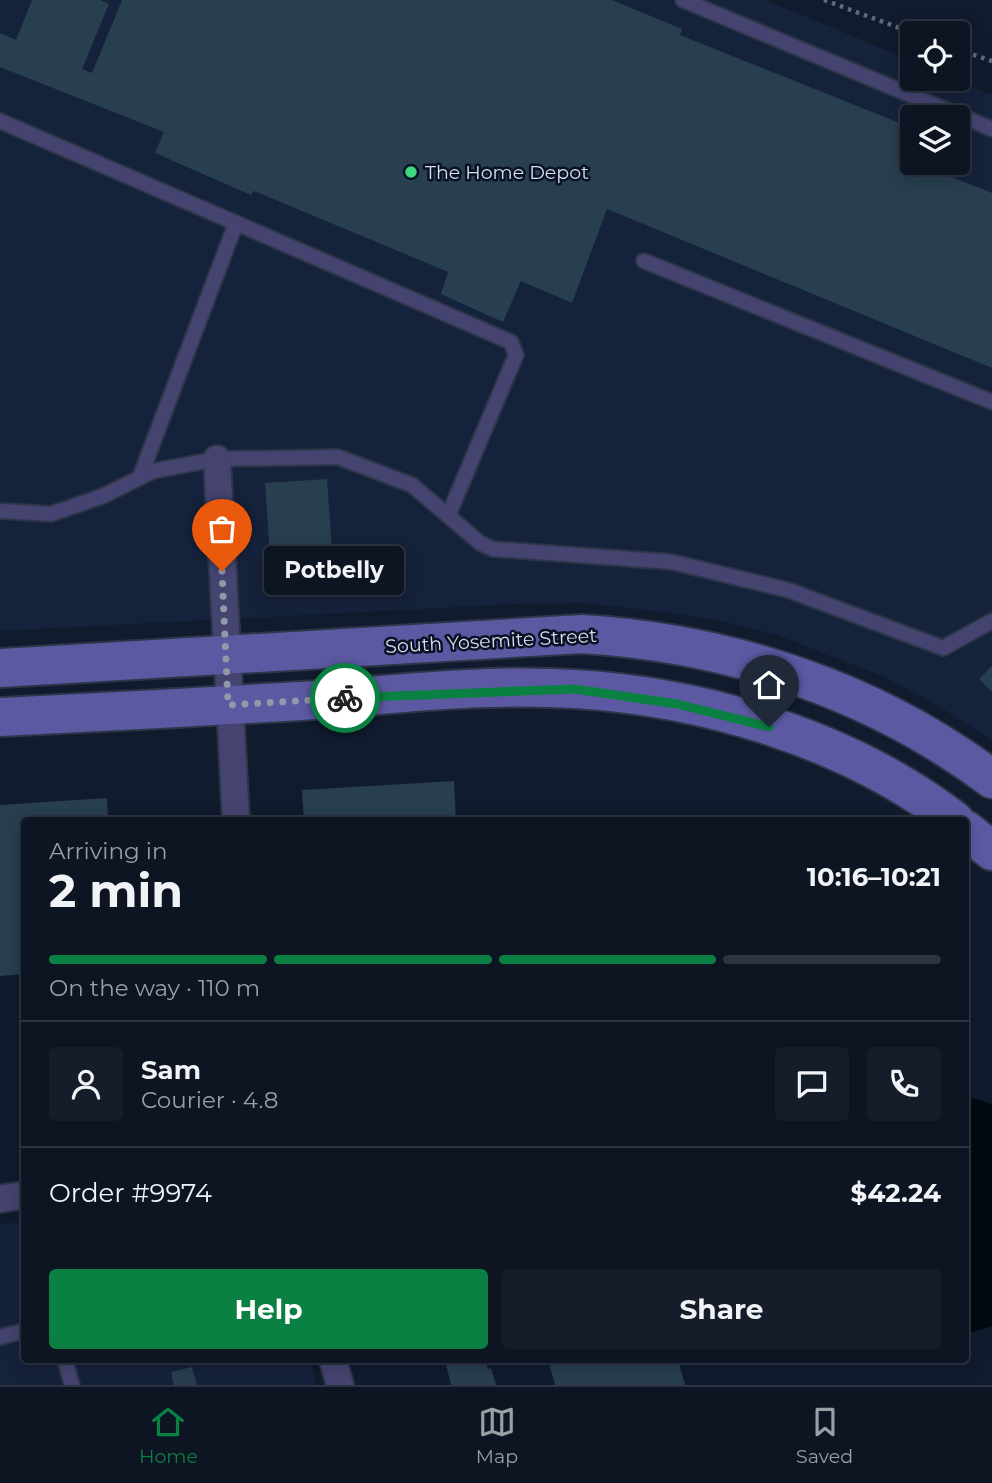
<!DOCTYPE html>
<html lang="en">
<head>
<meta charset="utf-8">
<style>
	:root { --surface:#0d1422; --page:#161d2a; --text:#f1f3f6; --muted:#9a9ea5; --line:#2d3340; --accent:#0b8043 }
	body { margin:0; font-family:Montserrat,sans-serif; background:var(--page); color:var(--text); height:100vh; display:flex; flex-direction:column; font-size:26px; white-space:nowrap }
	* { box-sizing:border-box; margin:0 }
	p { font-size:23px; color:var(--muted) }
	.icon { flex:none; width:38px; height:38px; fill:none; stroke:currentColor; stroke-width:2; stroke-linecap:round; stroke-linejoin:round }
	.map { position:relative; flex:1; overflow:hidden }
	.panel { position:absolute; left:21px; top:817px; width:948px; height:546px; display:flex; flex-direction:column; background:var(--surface); border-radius:7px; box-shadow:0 4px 18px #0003,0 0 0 2px var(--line) }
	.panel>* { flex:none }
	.tools { position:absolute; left:900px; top:21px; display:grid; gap:14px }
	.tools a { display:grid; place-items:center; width:70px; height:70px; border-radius:7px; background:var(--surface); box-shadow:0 4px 18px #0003,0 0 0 2px var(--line); font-size:35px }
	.pin { position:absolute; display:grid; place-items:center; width:60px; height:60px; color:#fff; margin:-72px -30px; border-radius:50% 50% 50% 0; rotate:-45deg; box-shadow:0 0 7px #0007 }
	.pin .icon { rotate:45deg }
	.courier { position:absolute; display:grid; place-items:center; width:70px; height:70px; margin:-35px; border:5px solid #0b8043; border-radius:50%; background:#fff; color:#222; box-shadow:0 2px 9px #0007 }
	.bubble { position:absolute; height:49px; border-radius:7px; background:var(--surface); box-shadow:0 4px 18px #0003,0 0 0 2px var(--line); font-size:23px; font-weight:700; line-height:49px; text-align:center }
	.summary em { font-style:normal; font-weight:700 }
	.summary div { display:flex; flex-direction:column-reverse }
	.summary { display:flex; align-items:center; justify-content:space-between; height:119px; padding:0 28px }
	h1 { font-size:46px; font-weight:700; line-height:52px }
	.bar { display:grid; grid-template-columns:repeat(4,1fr); gap:10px 7px; align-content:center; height:84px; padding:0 28px }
	.bar i { height:9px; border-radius:5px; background:var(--line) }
	.bar .current { background:var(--accent) }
	.bar p { grid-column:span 4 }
	.line { display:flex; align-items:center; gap:18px; padding:0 28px; border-top:2px solid var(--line) }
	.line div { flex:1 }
	.round { display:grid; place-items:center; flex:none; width:74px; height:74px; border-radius:7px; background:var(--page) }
	.primary-button { display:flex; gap:14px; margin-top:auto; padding:14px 28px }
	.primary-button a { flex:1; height:80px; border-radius:7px; background:var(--accent); color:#fff; font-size:28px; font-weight:700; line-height:80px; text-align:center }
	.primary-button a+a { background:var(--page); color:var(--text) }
	.tab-bar { display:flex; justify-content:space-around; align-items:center; height:98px; border-top:2px solid var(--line); background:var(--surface); font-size:19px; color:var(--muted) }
	.tab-bar a { display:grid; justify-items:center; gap:4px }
	.tab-bar .current { color:var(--accent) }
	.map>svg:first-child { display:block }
</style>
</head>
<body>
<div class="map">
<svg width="992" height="1385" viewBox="0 0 992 1385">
	<rect width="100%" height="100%" fill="#111b2e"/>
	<g fill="#15223b" fill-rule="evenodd">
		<path d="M0 0H766L912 61V79H953L992 95V741L934 703 882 676 774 634 717 620 655 611 583 603 515 604 0 631ZM912 117H957V163H912Z"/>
		<polygon points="24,1221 24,1360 310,1360 316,1385 0,1385 0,1225"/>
	</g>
	<polygon fill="#010b0f" points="966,1096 992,1104 992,1326 966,1334"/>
	<g fill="#283f4f">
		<polygon points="32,0 100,0 109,4 82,69 92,73 122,0 612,0 682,29 680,35 912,128 912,163 953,163 949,176 992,193 992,368 607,209 572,303 521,281 503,322 441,294 448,272 254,191 251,195 155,153 164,132 0,67 0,33 16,40"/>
		<polygon points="327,479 334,579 272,584 265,483"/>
		<polygon points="992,666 992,692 979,679"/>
		<polygon points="454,781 456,821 304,821 302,790"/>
		<polygon points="107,798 108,821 24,821 24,974 0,976 0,805"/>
		<polygon points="445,1360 485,1360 488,1369 491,1368 496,1385 451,1385"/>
		<polygon points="548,1360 678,1360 685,1385 555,1385"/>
		<polygon points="192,1367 197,1385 174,1385 171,1372"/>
	</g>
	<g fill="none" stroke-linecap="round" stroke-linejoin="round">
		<g stroke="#2d3648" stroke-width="18">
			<g id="service">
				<polyline points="683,0 992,129"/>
				<polyline points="0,121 511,342 516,355 449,514"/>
				<polyline points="644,261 992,402"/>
				<polyline points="140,477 236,223"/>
				<polyline points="0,511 51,514 103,496 153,471 217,459 338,457 412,485 480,543 493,549 672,562 788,590 943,648 992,621"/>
				<polyline points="0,1337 24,1331"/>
				<polyline points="65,1360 72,1385"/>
			</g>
		</g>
		<g stroke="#2d3648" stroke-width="30">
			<g id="minor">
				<polyline points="217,459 236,821"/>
				<polyline points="0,1199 24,1195"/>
				<polyline points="333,1360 340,1385"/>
			</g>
		</g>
		<g stroke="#2d3648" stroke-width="42">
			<g id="secondary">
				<path d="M0 668 582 634C730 643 873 690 992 779"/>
				<path d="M0 717C100 712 201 707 301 701 391 695 485 683 575 689 707 697 850 740 955 821"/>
				<polyline points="966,830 992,851"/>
			</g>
		</g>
		<g stroke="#626b7c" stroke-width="4.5" stroke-dasharray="3.5 5" stroke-linecap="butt">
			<polyline points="824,0 913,33"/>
			<polyline points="957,49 992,61"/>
		</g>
		<use href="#service" stroke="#454471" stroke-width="14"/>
		<use href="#minor" stroke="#454471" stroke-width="26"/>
		<use href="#secondary" stroke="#5c59a2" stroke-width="38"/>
	</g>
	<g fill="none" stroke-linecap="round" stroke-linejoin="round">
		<polyline stroke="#9199a9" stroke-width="7" stroke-dasharray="0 12.6" points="222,571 228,705 345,698"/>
		<polyline stroke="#0b8043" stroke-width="9" points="345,698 574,689 677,704 769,727"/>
	</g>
	<circle fill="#3dd77e" stroke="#081224" stroke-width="2.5" cx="411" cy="172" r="7"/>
	<g text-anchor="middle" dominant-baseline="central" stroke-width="5" stroke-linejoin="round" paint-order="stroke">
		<g font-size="19" fill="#d6ddeb" stroke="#081224" text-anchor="start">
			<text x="425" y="172">The Home Depot</text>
		</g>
		<g font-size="19" fill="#d6ddeb" stroke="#081224">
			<text transform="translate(491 641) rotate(-3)">South Yosemite Street</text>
		</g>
	</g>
</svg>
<div class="tools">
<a><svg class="icon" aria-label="locate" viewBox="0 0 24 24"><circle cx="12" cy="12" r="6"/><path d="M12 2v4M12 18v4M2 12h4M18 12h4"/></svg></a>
<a><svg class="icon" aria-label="layers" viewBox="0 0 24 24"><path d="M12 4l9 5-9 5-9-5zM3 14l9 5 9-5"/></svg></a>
</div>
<div class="pin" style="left:222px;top:571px;background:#ea580c"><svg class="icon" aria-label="bag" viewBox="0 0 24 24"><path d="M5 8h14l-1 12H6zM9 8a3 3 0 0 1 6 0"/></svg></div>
<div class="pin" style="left:769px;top:727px;background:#1f2937"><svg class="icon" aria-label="home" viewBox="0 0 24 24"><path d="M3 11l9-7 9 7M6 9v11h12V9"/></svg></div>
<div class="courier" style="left:345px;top:698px"><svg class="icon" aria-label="bike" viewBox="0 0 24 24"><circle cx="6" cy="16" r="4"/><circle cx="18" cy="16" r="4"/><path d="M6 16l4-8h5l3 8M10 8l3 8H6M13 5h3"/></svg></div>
<div class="bubble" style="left:264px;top:546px;width:140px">Potbelly</div>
<section class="panel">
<div class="summary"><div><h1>2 min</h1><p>Arriving in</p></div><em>10:16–10:21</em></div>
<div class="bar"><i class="current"></i><i class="current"></i><i class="current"></i><i></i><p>On the way · 110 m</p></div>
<div class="line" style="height:126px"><a class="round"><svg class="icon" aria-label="person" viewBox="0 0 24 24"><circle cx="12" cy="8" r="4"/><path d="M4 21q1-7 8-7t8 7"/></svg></a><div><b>Sam</b><p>Courier · 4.8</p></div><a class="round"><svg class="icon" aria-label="chat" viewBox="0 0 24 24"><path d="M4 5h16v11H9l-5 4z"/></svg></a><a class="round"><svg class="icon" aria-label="phone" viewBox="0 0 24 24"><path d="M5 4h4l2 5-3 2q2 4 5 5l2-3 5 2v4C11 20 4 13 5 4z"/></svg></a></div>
<div class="line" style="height:91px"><div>Order #9974</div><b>$42.24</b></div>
<div class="primary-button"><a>Help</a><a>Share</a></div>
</section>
</div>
<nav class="tab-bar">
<a class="current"><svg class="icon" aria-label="home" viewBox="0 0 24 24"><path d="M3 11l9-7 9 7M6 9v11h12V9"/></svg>Home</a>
<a><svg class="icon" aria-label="map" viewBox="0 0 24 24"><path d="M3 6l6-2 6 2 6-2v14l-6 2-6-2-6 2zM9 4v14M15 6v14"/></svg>Map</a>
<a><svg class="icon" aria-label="saved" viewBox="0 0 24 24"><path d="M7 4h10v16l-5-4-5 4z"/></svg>Saved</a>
</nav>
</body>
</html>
